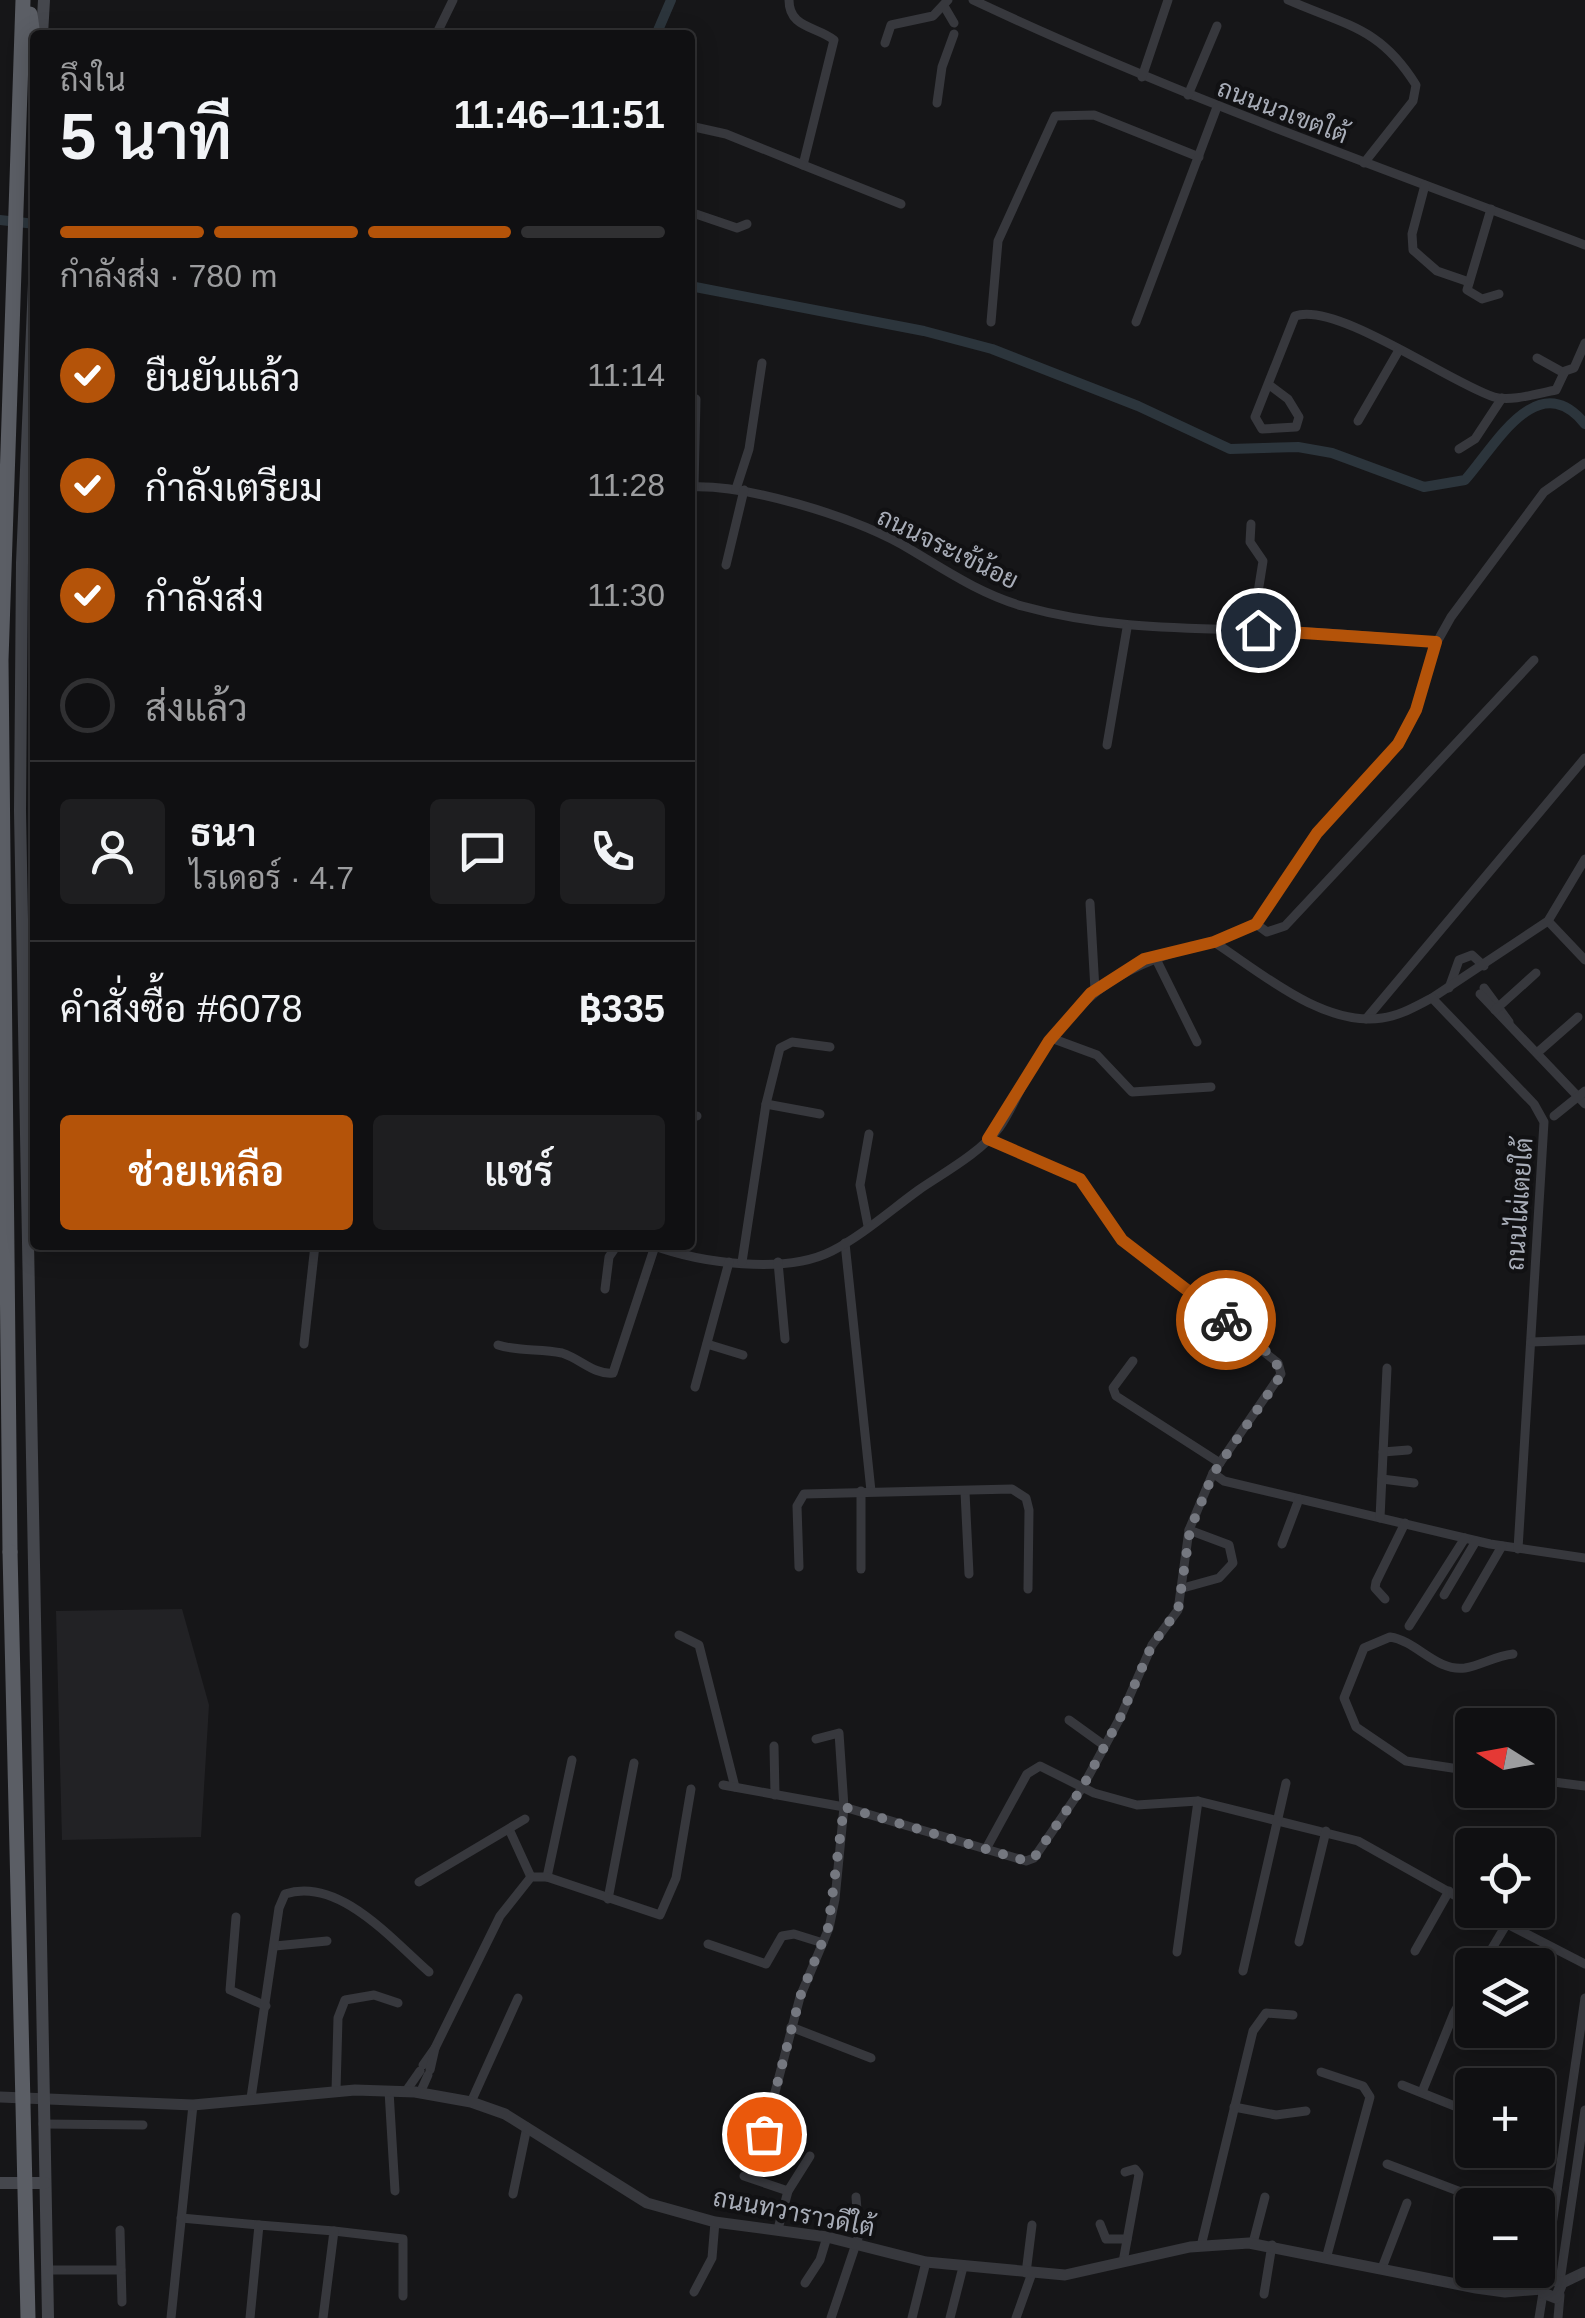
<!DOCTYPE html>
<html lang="th">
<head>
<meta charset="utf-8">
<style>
	:root { --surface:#101012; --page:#1e1e20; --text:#f1f3f6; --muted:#9c9d9f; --line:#303032; --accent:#b45309 }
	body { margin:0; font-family:Arial,Sarabun,sans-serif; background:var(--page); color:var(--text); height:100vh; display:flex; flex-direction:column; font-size:38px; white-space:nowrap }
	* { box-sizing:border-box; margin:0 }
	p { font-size:32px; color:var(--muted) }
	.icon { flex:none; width:55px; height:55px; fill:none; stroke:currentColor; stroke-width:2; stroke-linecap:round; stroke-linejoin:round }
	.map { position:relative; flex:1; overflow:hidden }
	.side { position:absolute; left:30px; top:30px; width:665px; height:1220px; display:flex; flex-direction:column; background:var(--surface); border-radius:10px; box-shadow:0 5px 25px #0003,0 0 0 2px var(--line) }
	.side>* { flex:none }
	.needle { width:65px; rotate:281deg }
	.fabs { position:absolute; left:1455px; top:1708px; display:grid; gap:20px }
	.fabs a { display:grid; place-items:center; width:100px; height:100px; border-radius:10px; background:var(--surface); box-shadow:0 5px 25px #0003,0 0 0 2px var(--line); font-size:50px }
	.pin { position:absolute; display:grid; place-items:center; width:85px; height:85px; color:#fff; margin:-42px; border:5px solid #fff; border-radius:50%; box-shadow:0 2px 10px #0007 }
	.courier { position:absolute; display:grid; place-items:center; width:100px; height:100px; margin:-50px; border:8px solid #b45309; border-radius:50%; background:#fff; color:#222; box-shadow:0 2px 12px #0007 }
	.overview em { font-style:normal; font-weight:600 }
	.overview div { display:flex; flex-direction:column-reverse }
	.overview { display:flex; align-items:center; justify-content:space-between; height:170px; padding:0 30px }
	h1 { font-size:65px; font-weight:600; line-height:75px }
	.bar { display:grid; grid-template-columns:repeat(4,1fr); gap:15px 10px; align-content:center; height:120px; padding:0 30px }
	.bar i { height:12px; border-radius:8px; background:var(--line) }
	.bar .current { background:var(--accent) }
	.bar p { grid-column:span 4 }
	.line { display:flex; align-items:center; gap:25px; padding:0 30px; border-top:2px solid var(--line) }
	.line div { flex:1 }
	.round { display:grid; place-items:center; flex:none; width:105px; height:105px; border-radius:10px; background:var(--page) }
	ol { padding:0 30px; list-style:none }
	li { display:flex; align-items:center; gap:30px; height:110px }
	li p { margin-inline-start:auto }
	li .icon { padding:10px; border-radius:50%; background:var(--accent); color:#fff; stroke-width:4 }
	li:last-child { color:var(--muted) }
	li i { width:55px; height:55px; border:5px solid var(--line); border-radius:50% }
	.action { display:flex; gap:20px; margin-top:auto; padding:20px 30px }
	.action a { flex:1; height:115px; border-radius:10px; background:var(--accent); color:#fff; font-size:40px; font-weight:600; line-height:115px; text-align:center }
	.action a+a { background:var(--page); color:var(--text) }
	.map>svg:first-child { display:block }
</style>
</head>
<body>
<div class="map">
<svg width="1585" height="2318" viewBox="0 0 1585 2318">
	<rect width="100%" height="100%" fill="#161618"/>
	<polygon fill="#222225" points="182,1609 209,1705 201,1837 62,1840 56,1611"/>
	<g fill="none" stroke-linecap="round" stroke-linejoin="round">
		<g stroke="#2c353c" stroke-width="10">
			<polyline points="656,35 671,0"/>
			<polyline points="0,220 35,224"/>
			<path d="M690 286 924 331 992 349 1138 406 1230 449 1298 447 1332 453 1424 487 1465 480C1494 448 1537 365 1585 424"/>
		</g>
		<g stroke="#37383d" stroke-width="9">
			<path d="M789 0C789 28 816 26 834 40L803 165 901 204"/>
			<path d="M973 0C1173 94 1379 167 1585 245"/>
			<path d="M1288 0C1347 26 1380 27 1416 85L1413 101 1364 163"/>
			<polyline points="944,6 954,23"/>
			<polyline points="436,35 453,0"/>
			<polyline points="885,43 891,25 933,16 948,0"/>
			<polyline points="1142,77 1168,0"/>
			<polyline points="1188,95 1217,26"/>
			<polyline points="937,103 942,67 954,34"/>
			<polyline points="690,126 726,134 803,165"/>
			<polyline points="1425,185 1412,234 1413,250 1437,271 1469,282"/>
			<polyline points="1491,209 1467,290 1482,299 1499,294"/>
			<polyline points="690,212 737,228 747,224"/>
			<polyline points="991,322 998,241 1055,116 1094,115 1199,157"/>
			<polyline points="1136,322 1217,107"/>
			<polyline points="1537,358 1564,373"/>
			<path d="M1268 384 1288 399 1299 417 1296 427 1262 429 1255 417 1295 316C1336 301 1450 383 1494 397 1511 402 1539 393 1556 390L1565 371 1574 368 1585 343"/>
			<polyline points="1358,421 1399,350"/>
			<polyline points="1459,449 1475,439 1502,398"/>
			<path d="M690 487C747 484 850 516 901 544 941 567 977 593 1022 606 1108 630 1190 628 1278 631 1331 632 1384 637 1437 642"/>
			<polyline points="694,487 696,399"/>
			<polyline points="736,489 749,449 762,363"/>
			<polyline points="1251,524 1250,542 1263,561 1252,630"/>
			<polyline points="726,565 744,490"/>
			<polyline points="1107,745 1127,628"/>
			<polyline points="1090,903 1095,990"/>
			<polyline points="1548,921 1585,960"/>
			<polyline points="1256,924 1267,932 1285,926 1534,660"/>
			<polyline points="1214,942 1256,924 1317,833 1386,760 1412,720 1437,642 1451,617 1544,492 1585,463"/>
			<polyline points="1155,957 1197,1042"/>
			<polyline points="1449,988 1459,960 1472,955 1484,966"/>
			<polyline points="1484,988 1509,1022"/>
			<polyline points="1480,994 1585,1104"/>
			<polyline points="1432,998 1548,921 1585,859"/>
			<polyline points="1495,1010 1536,973"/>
			<polyline points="1366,1019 1585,758"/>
			<polyline points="1051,1038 1097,1055 1132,1092 1211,1087"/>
			<polyline points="1537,1053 1578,1017"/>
			<polyline points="766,1104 820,1114"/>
			<polyline points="1554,1116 1585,1091"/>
			<polyline points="690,1118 697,1116"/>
			<polyline points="988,1139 1080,1179 1122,1240 1278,1363 1281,1374 1213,1473 1224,1481 1490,1544 1585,1558"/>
			<polyline points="868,1226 860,1185 869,1134"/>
			<polyline points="845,1243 871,1491"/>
			<path d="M652 1245C700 1263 785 1275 832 1251 863 1235 892 1209 920 1189 945 1172 980 1153 999 1128 1012 1110 1020 1087 1032 1068 1080 991 1126 961 1214 942 1260 972 1323 1027 1382 1018 1400 1016 1416 1006 1432 998L1534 1104 1544 1122 1518 1549"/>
			<polyline points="742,1262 766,1104 780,1048 792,1042 830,1047"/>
			<polyline points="778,1262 785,1339"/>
			<polyline points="605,1289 609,1257 617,1245"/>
			<polyline points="1531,1342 1585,1340"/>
			<polyline points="304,1344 315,1245"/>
			<polyline points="707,1344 743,1355"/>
			<path d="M498 1345C520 1352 541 1348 562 1353 581 1359 594 1375 613 1373L655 1246"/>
			<polyline points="1133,1361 1113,1388 1116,1396 1220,1463"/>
			<polyline points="695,1387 729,1262"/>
			<polyline points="1383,1452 1408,1450"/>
			<polyline points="1382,1479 1414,1483"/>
			<polyline points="861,1491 861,1569"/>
			<polyline points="965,1492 969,1574"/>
			<polyline points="1380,1518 1387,1368"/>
			<polyline points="1282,1544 1299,1499"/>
			<polyline points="799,1567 797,1506 804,1494 1012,1489 1026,1498 1029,1510 1028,1589"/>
			<polyline points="1183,1588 1219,1578 1233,1563 1229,1545 1189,1530"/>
			<polyline points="1444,1595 1476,1541"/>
			<polyline points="1385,1599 1375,1588 1376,1582 1405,1523"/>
			<polyline points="1466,1608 1502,1546"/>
			<polyline points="1409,1626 1465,1538"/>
			<polyline points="679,1635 699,1645 735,1787"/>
			<polyline points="1069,1720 1105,1746"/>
			<polyline points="774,1746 775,1795"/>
			<path d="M1472 1771 1406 1761 1356 1727 1344 1698 1364 1648 1390 1637C1417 1641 1436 1672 1465 1668 1482 1665 1495 1656 1513 1654"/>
			<polyline points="1538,1780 1585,1786"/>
			<polyline points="723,1785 844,1807 1026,1861 1034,1858 1082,1788 1120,1718 1152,1645 1178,1610 1189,1530 1213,1473"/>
			<polyline points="509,1829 531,1877"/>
			<polyline points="987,1847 1027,1774 1040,1766 1094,1793 1137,1805 1198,1801 1358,1841 1472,1905"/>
			<polyline points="547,1877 572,1760"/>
			<polyline points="419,1882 525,1819"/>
			<polyline points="608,1899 634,1763"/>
			<polyline points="1480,1910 1585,1964"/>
			<polyline points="236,1917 230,1990 266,2006"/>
			<polyline points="1299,1942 1326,1831"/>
			<polyline points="708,1944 766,1964 782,1936 794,1934 823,1943"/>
			<polyline points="275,1946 327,1941"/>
			<polyline points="1415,1951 1449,1891"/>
			<polyline points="1177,1952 1198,1801"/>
			<polyline points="1482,1965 1506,1925"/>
			<polyline points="1243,1971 1286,1783"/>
			<polyline points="791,2027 871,2058"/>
			<polyline points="423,2065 435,2048 500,1916 531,1877 547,1877 660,1915 676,1878 691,1789"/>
			<polyline points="430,2070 435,2048"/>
			<polyline points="1321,2072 1363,2086 1370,2097 1327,2255"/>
			<polyline points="1402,2085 1472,2113"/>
			<polyline points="336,2091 338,2018 345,2000 374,1995 398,2003"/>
			<polyline points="389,2091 395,2191"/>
			<polyline points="406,2091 420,2071"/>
			<polyline points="1422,2092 1454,2013 1472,1981"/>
			<polyline points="420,2093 428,2075"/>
			<path d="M251 2098 279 1908 285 1894C339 1876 393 1941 429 1972"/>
			<polyline points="471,2102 518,1998"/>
			<polyline points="1234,2107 1276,2115 1306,2111"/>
			<polyline points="43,2124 143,2125"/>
			<polyline points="764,2134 800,1997 829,1928 835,1899 844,1807 839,1733 816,1739"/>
			<polyline points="1387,2164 1495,2205"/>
			<polyline points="744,2176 788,2191"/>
			<polyline points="513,2194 527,2127"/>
			<polyline points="181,2218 259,2225"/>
			<polyline points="1100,2224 1106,2239 1127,2239"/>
			<polyline points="778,2229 788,2191 810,2156"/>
			<polyline points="120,2230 122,2302"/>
			<polyline points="334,2231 403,2239 403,2296"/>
			<polyline points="1253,2243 1265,2197"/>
			<polyline points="1201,2246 1253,2031 1266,2013 1293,2015"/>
			<polyline points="1123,2262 1139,2174 1135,2169 1125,2172"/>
			<polyline points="1382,2268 1407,2203"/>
			<polyline points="47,2270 121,2270"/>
			<polyline points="1026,2273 1032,2225"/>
			<polyline points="1544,2280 1585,1998"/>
			<polyline points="1560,2281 1585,2110"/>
			<polyline points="805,2283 820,2260 827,2237"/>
			<polyline points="694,2292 712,2258 715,2222"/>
			<polyline points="1264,2294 1272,2245"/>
			<polyline points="171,2318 193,2105"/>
			<polyline points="250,2318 259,2225 334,2231 323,2318"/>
			<polyline points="831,2318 859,2235 856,2197"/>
			<polyline points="912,2318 926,2262"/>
			<polyline points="950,2318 963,2267"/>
			<polyline points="1016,2318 1032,2273"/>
			<polyline points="1539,2318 1543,2293"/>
			<polyline points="1558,2318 1560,2295"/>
		</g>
		<g stroke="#37383d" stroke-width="11">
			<polyline points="0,2097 193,2105 355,2090 415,2092 471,2102 505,2114 647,2203 715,2222 827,2237 926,2262 1065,2275 1190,2247 1249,2243 1476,2288 1505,2292 1542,2289"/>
			<polyline points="1562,2283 1548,2278 1542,2284 1543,2293 1556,2298 1562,2283 1585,2272"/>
		</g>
		<g stroke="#45474d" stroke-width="12">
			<polyline points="42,35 44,0"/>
			<polyline points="35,260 22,563 20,811 48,2318"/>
			<polyline points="0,2183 45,2183"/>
		</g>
		<g stroke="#5b5e65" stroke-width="15">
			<polyline points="30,14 35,51"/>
			<polyline points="10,1552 1,660 23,0"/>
		</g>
		<polyline stroke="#5b5e65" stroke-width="15" points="10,1552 28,2318"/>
	</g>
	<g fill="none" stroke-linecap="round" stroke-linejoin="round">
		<polyline stroke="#757880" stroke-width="10" stroke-dasharray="0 18" points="764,2134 800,1997 828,1928 844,1807 1026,1861 1034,1858 1082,1788 1120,1718 1152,1645 1178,1610 1190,1530 1213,1474 1282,1374 1272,1356 1226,1320"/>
		<polyline stroke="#b45309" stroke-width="12" points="1226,1320 1122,1240 1080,1179 988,1139 1049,1041 1091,993 1144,959 1214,942 1256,924 1317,833 1398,744 1416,710 1436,642 1258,630"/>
	</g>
	<g text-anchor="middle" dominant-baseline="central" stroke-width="8" stroke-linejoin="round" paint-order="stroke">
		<g font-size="25" fill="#a8adb8" stroke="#111113">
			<text transform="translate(1283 111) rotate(21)">ถนนนวเขตใต้</text>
			<text transform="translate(948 548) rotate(26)">ถนนจระเข้น้อย</text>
			<text transform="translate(1519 1204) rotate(-86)">ถนนไผ่เตยใต้</text>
			<text transform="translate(794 2212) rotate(11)">ถนนทวาราวดีใต้</text>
		</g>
	</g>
</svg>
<div class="fabs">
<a><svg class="needle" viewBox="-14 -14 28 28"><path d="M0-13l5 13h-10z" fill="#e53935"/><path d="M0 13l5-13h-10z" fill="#9c9d9f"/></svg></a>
<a><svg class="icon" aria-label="locate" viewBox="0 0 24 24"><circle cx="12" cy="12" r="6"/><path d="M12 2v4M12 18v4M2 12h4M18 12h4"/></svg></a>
<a><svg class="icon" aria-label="layers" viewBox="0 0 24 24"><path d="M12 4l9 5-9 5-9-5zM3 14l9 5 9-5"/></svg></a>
<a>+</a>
<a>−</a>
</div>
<div class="pin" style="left:764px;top:2134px;background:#ea580c"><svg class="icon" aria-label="bag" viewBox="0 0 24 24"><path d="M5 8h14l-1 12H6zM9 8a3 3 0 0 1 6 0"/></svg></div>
<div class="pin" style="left:1258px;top:630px;background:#1f2937"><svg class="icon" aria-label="home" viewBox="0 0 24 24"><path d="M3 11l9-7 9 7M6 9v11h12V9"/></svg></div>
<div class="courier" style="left:1226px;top:1320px"><svg class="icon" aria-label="bike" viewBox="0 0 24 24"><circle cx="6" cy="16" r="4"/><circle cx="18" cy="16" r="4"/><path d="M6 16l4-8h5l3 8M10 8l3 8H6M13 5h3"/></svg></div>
<section class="side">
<div class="overview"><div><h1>5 นาที</h1><p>ถึงใน</p></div><em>11:46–11:51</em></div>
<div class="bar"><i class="current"></i><i class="current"></i><i class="current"></i><i></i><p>กำลังส่ง · 780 m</p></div>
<ol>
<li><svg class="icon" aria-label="check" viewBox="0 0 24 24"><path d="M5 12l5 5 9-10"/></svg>ยืนยันแล้ว<p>11:14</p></li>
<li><svg class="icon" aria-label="check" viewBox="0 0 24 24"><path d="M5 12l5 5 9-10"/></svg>กำลังเตรียม<p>11:28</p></li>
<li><svg class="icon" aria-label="check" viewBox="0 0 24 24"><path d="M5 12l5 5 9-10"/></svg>กำลังส่ง<p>11:30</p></li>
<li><i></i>ส่งแล้ว</li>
</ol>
<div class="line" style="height:180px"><a class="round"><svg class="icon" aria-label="person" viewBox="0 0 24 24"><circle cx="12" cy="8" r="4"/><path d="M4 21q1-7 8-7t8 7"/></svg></a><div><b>ธนา</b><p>ไรเดอร์ · 4.7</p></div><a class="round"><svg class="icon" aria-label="chat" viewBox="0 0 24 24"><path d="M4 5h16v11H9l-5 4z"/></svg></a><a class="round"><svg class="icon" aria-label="phone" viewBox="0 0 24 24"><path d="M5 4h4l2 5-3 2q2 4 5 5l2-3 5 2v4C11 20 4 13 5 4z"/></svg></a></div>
<div class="line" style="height:130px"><div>คำสั่งซื้อ #6078</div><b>฿335</b></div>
<div class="action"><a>ช่วยเหลือ</a><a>แชร์</a></div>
</section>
</div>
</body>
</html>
